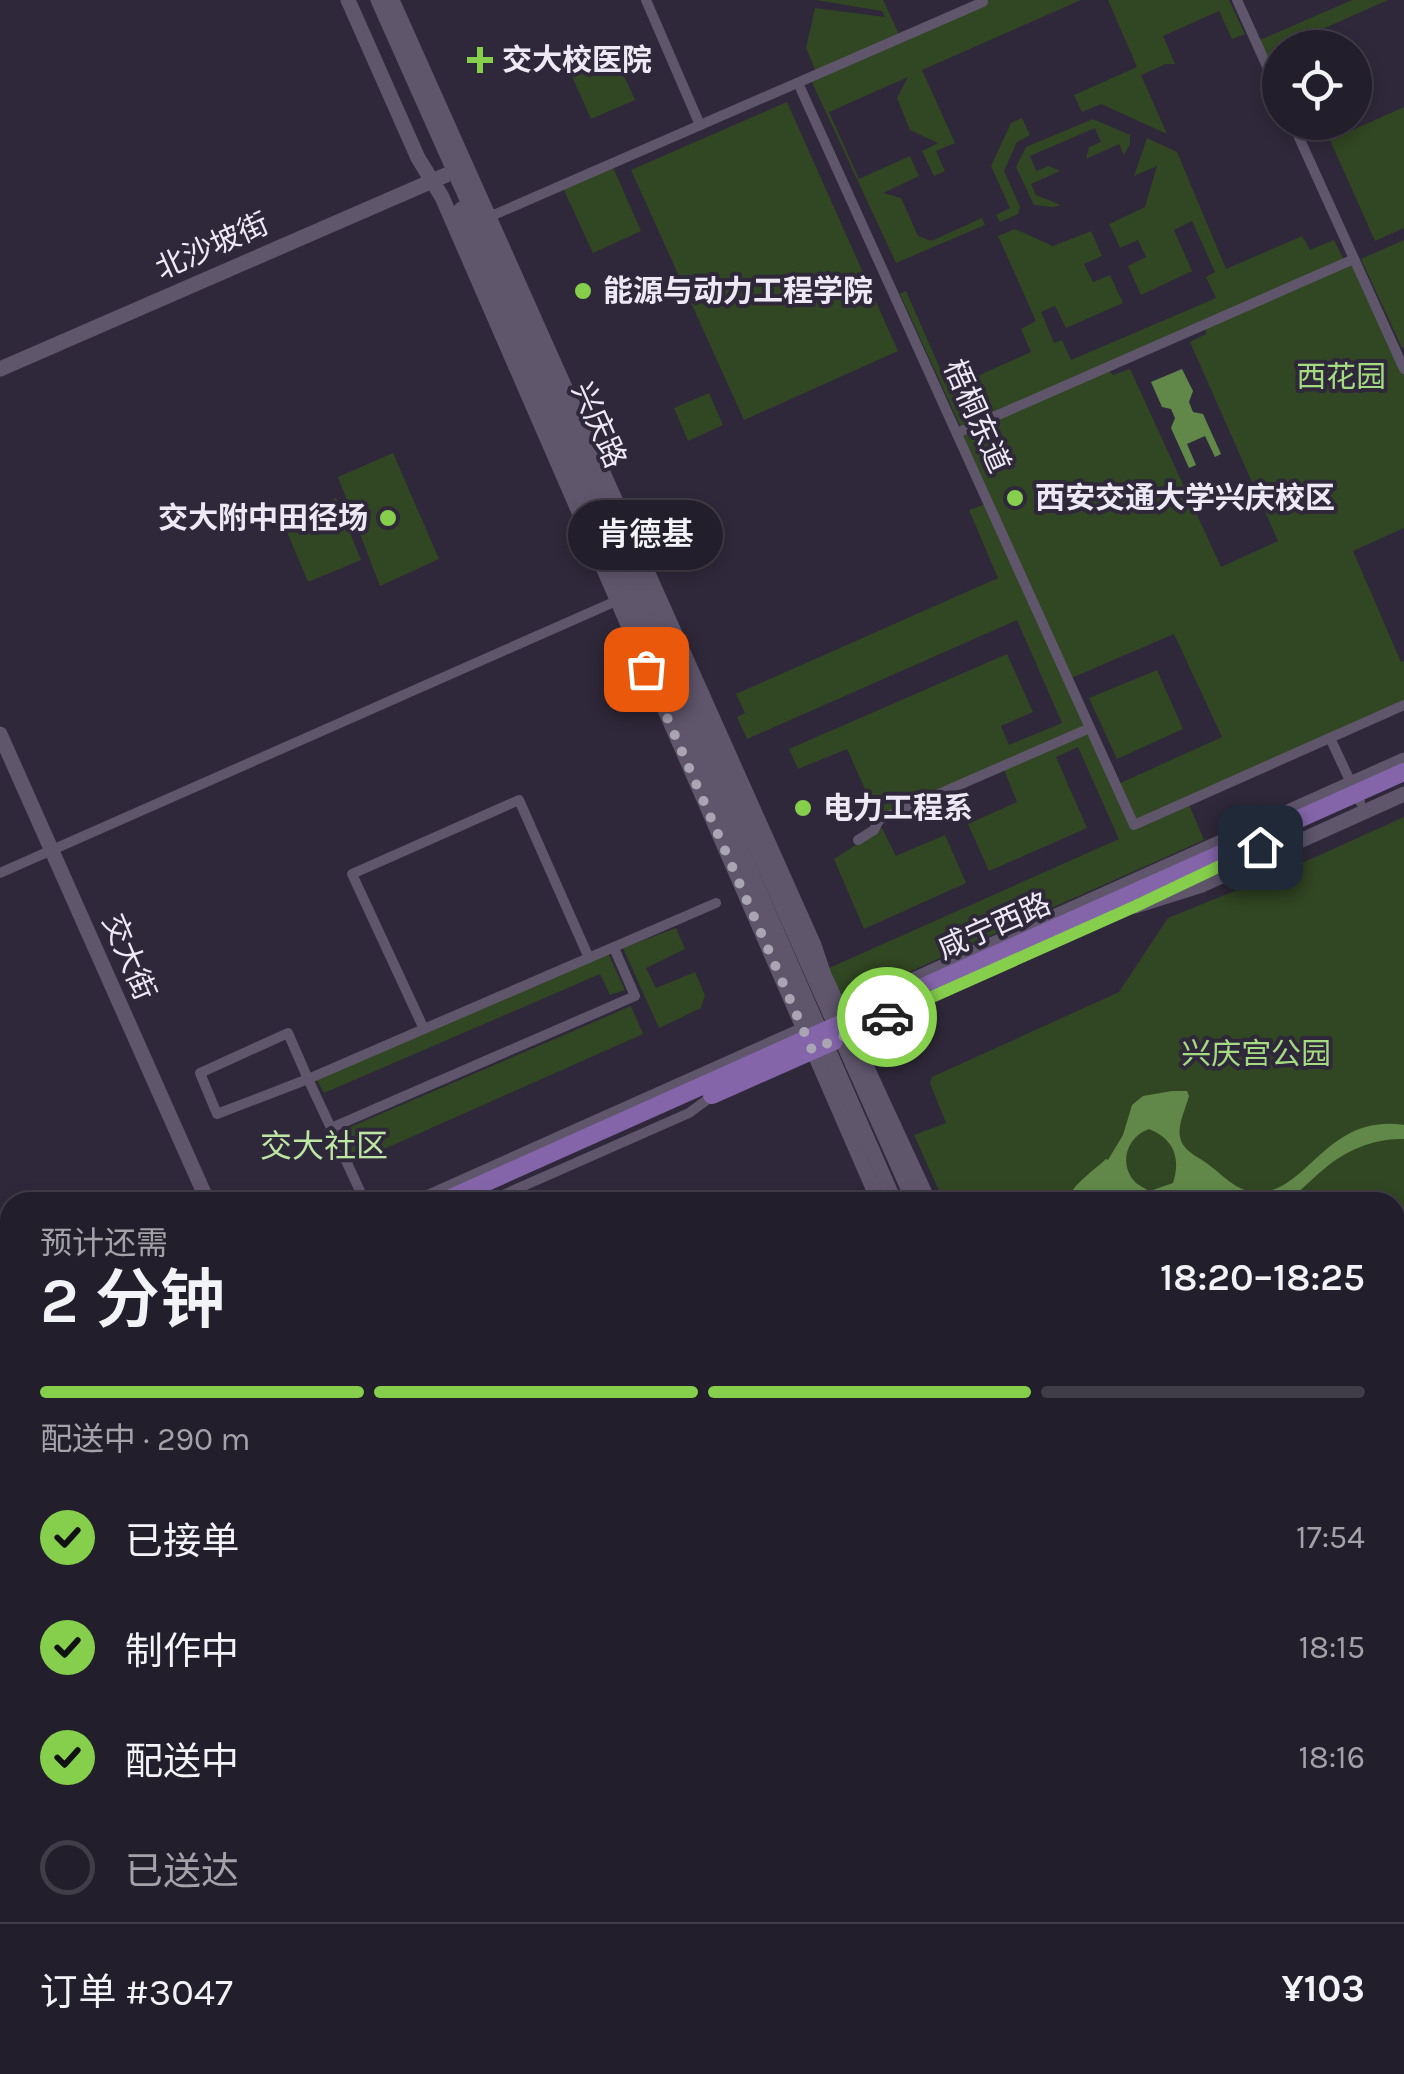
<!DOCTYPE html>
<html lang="zh">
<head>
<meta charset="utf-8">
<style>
	:root { --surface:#231e2c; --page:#2b2734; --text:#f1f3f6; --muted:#a3a2a9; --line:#403c48; --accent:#85cf4c }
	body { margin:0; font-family:Karla,"Noto Sans SC",sans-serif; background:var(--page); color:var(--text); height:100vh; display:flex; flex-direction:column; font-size:38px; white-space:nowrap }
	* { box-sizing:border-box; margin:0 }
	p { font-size:32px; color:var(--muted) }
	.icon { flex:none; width:55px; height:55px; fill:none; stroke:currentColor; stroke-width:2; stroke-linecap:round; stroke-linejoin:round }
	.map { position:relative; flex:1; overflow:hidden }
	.side { position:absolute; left:0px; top:1192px; width:1405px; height:882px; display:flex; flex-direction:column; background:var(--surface); border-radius:30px 30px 0 0; box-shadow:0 5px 15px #0003,0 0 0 2px var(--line) }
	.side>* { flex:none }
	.tools { position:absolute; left:1262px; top:30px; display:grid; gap:20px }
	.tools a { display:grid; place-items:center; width:110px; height:110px; border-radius:50%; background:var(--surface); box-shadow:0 5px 15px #0003,0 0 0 2px var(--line); font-size:50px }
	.pin { position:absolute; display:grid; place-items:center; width:85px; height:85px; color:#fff; margin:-42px; border-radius:20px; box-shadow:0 5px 15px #0006 }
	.courier { position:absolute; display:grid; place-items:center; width:100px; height:100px; margin:-50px; border:8px solid #85cf4c; border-radius:50%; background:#fff; color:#222; box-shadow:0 2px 12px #0007 }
	.bubble { position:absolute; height:70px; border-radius:35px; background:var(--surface); box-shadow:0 5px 15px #0003,0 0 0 2px var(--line); font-size:32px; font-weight:600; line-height:70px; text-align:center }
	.summary em { font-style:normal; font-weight:600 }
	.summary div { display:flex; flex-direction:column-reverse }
	.summary { display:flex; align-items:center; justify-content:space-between; height:170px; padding:0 40px }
	h1 { font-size:65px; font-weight:600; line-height:75px }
	.bar { display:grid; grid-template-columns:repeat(4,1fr); gap:15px 10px; align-content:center; height:120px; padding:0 40px }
	.bar i { height:12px; border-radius:8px; background:var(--line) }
	.bar .on { background:var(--accent) }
	.bar p { grid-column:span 4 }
	.line { display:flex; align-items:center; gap:25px; padding:0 40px; border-top:2px solid var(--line) }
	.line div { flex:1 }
	ol { padding:0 40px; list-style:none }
	li { display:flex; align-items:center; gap:30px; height:110px }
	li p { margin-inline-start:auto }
	li .icon { padding:10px; border-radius:50%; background:var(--accent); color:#111; stroke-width:4 }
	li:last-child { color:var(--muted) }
	li i { width:55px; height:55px; border:5px solid var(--line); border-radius:50% }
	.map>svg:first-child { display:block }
</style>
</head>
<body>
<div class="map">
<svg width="1404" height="2074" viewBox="0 0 1404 2074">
	<rect width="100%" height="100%" fill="#2f283a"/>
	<g fill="#314622" fill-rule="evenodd">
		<polygon points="816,0 883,0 901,38 986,0 1081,0 922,70 955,143 936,151 945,171 934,176 922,151 938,143 910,130 897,98 908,77 829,112 859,179 910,156 919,176 883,193 901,198 918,236 931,241 982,218 985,225 896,263 810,78 817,74 806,48 815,8 885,17 882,11"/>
		<polygon points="1108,0 1229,0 1245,34 1232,39 1219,11 1163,36 1175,64 1166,64 1141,75 1167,134 1101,104 1082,112 1074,95 1137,67"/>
		<polygon points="1352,0 1388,0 1289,44 1289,47 1280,48 1280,86 1260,40"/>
		<polygon points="610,45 635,100 591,119 566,63"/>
		<polygon points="787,102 898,351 744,420 631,170"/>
		<polygon points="1404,107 1404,228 1375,241 1330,140"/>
		<polygon points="1022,118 1030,135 1017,142 1004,171 1020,207 1018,214 1000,222 996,215 1010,208 991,166 1011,123"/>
		<polygon points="1093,119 1130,135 1130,144 1124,155 1119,144 1086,159 1089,147 1101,142 1095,128 1030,156 1036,171 1049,166 1060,171 1031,184 1036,195 1061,205 1053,207 1034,205 1016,167 1026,147"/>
		<path d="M1147 138 1177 152 1226 269 1302 236 1310 250 1334 240 1345 262 1354 259 1404 369V528L1353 551 1401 662 1404 661V705L1188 802 1204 840 844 1001 829 968 1119 839 1078 747 1056 757 1087 828 989 871 968 824 1017 802 1003 767 879 820 847 749 798 769 789 749 1007 654 1033 712 1001 726 1009 745 1062 723 1017 620 747 739 737 717 745 713 736 694 998 578 969 510 988 503 957 433 962 430 900 294 906 291 949 389 1031 352 1021 329 1036 321 998 236 1015 229 1053 246 1091 231 1102 256 1084 264 1093 282 1110 275 1123 303 1066 328 1055 306 1041 312 1054 343 1062 340 1071 360 1216 298 1206 277 1215 272 1192 221 1174 230 1192 271 1141 295 1128 266 1146 257 1138 240 1120 248 1109 224 1145 207 1157 166 1134 176ZM1206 324V334L1190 342 1278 541 1221 567 1130 369 1113 375 1106 368ZM1174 634 1222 737 1116 785 1069 679Z"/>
		<polygon points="612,165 641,231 593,253 562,186"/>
		<polygon points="1404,240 1404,347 1402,348 1361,259"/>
		<polygon points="709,393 723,425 688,441 674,408"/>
		<polygon points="393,453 439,559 380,586 338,477"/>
		<polygon points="336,498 361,560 308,582 282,520"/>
		<polygon points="1157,670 1183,729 1117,759 1089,698"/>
		<polygon points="1404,817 1404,1844 1395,1847 1395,1202 944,1202 914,1135 946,1123 930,1083 932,1077 1119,992 1168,918 1291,868"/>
		<polygon points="882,828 896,856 945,835 966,883 864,929 834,859"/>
		<polygon points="676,928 685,949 646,968 656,988 695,972 705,995 701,1008 659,1028 623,948"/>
		<polygon points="607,951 625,990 610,995 600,974 324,1093 315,1076"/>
		<polygon points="631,1006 643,1034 355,1162 341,1131"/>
	</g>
	<g fill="#618848" fill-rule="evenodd">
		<polygon points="1182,369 1193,391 1189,402 1193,412 1203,414 1221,454 1215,457 1205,436 1187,444 1196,465 1189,468 1171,428 1175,418 1171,409 1162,407 1151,382"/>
		<path d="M1172 1091H1187L1189 1096C1184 1115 1170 1137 1190 1152 1196 1157 1203 1160 1209 1165 1223 1175 1236 1191 1255 1192 1307 1196 1325 1113 1404 1125V1139C1375 1138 1346 1150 1324 1169 1309 1181 1299 1195 1280 1202H1066C1072 1185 1092 1172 1106 1159L1108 1160 1123 1135 1132 1105 1143 1096ZM1149 1129C1174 1139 1181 1158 1173 1183L1150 1191C1149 1191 1137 1184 1136 1183 1118 1165 1126 1137 1149 1129Z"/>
		<polygon points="1404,1502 1404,1610 1401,1611 1397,1621 1403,1625 1404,1631 1404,1718 1395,1727 1395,1504"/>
	</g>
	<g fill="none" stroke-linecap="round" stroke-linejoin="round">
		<g stroke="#5f566c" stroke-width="10">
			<polyline points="646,0 700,125"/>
			<polyline points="1237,0 1280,95"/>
			<polyline points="798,83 1134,825 1404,705"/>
			<polyline points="1292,122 1404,369"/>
			<polyline points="489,217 983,2"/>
			<polyline points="957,433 1354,259"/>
			<polyline points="1330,738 1360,802"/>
			<polyline points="858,840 874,830 879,820 1090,728"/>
			<polyline points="0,873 623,598"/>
			<polyline points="614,948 635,996 331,1128 308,1079 217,1114 200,1073 288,1033 308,1079 716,903"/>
			<polyline points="424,1029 352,874 519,800 589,958"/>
			<polyline points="331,1128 365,1202"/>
			<polyline points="487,1202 689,1113 715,1094"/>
			<polyline points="0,1820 10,1843"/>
			<polyline points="1395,1993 1404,1986"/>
			<polyline points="0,2005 10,2027"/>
			<polyline points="27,2065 31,2074"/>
			<polyline points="109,2065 113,2074"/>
			<polyline points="912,2065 916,2074"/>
			<polyline points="1016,2065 1020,2074"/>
		</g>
		<g stroke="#5f566c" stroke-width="15">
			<polyline points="348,0 418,158 442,197 879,1202"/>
			<polyline points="378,0 914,1202"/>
			<polyline points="392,0 814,945 824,975 929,1202"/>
			<polyline points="461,209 895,1202"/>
			<polyline points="0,369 446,175"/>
			<polyline points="0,734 208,1202"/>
			<polyline points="1135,906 1202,885 1404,794"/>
			<polyline points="833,1016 1404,760"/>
			<polyline points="418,1202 812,1026"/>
			<polyline points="0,1857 10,1879"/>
			<polyline points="0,1959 10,1982"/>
			<polyline points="95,2065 99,2074"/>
			<polyline points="1284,2065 1288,2074"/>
			<polyline points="1310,2065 1314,2074"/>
			<polyline points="499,2074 518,2065"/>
			<polyline points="1201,2074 1222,2065"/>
			<polyline points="1243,2074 1263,2065"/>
		</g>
		<g stroke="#8465aa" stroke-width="18">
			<polyline points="712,1095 834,1041"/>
			<polyline points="442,1202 1404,772"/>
			<polyline points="0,1397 10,1392"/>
			<polyline points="0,1422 10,1415"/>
		</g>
		<g stroke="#9c6fd3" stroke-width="20">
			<polyline points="0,1898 10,1919"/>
			<polyline points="0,1925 10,1947"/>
			<polyline points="57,2065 60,2074"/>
			<polyline points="82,2065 87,2074"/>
		</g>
	</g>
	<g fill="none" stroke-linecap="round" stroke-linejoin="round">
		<polyline stroke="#aaa5b3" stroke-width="10" stroke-dasharray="0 18" points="646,669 812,1050 887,1017"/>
		<polyline stroke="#85cf4c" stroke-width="12" points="887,1017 1136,906 1260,847"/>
	</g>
	<g fill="#85cf4c" stroke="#2f283a" stroke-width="4">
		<path d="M475 45h10v10h10v10h-10v10h-10v-10h-10v-10h10z"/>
		<circle cx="583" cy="291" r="10"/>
		<circle cx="1015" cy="498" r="10"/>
		<circle cx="388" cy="518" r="10"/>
		<circle cx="803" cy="808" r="10"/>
	</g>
	<g text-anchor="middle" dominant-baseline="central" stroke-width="8" stroke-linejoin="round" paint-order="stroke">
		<g font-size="30" font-weight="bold" fill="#ece8f4" stroke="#2f283a" text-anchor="start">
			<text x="502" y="60">交大校医院</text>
			<text x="603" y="291">能源与动力工程学院</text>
			<text x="1035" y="498">西安交通大学兴庆校区</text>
			<text x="368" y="518" text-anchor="end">交大附中田径场</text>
			<text x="823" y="808">电力工程系</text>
		</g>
		<g font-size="30" fill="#ece8f4" stroke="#2f283a">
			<text transform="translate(212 246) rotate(-24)">北沙坡街</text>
			<text transform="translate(977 416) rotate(66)">梧桐东道</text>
			<text transform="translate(599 425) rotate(66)">兴庆路</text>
			<text transform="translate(994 926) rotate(-24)">咸宁西路</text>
			<text transform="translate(129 957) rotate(67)">交大街</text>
		</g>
		<g font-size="30" fill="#a4da80" stroke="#2f283a">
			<text x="1341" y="377">西花园</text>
			<text x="1256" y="1054">兴庆宫公园</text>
		</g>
		<g font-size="32" fill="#bde6a3" stroke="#2f283a">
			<text x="324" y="1146">交大社区</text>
		</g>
	</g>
</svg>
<div class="tools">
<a><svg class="icon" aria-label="locate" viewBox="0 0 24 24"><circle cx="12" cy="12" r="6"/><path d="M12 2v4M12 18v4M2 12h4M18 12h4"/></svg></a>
</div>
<div class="pin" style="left:646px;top:669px;background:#ea580c"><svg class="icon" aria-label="bag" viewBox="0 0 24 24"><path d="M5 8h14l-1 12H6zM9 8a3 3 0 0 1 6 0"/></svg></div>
<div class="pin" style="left:1260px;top:847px;background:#1f2937"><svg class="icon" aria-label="home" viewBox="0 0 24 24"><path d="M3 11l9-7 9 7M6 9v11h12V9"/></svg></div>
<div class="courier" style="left:887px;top:1017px"><svg class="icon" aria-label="car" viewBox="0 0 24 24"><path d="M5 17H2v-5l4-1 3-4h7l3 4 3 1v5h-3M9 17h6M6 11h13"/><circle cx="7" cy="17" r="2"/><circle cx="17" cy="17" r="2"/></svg></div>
<div class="bubble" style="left:568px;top:500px;width:155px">肯德基</div>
<section class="side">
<div class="summary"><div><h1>2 分钟</h1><p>预计还需</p></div><em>18:20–18:25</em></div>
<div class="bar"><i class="on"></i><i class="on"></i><i class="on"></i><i></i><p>配送中 · 290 m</p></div>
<ol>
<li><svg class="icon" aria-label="check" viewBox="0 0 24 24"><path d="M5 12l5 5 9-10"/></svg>已接单<p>17:54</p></li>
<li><svg class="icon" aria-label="check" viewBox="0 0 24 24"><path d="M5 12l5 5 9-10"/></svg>制作中<p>18:15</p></li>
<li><svg class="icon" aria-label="check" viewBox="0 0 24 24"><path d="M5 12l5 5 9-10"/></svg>配送中<p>18:16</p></li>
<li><i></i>已送达</li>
</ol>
<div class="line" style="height:130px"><div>订单 #3047</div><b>¥103</b></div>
</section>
</div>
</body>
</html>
